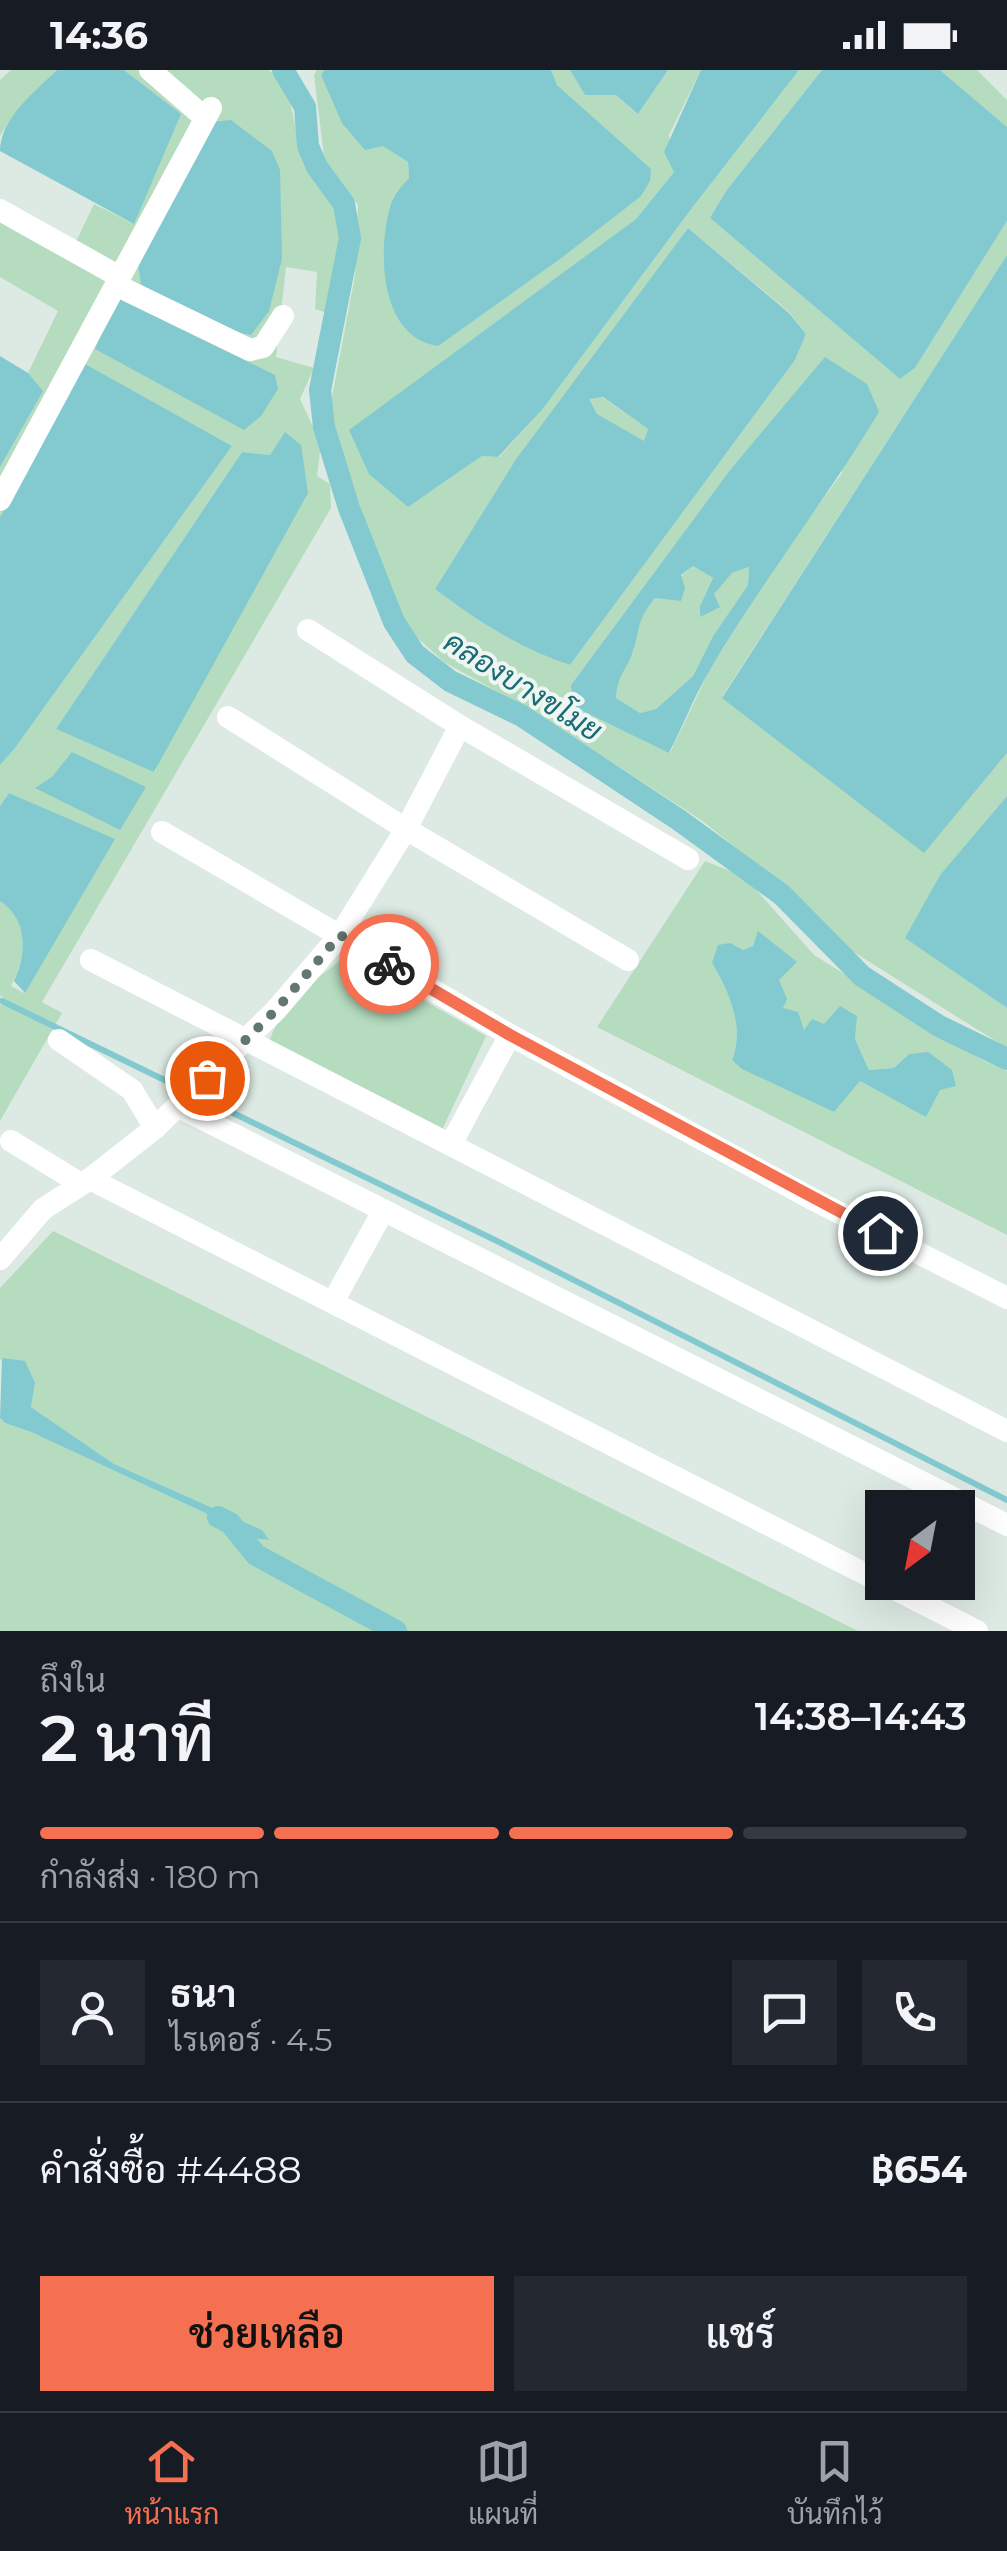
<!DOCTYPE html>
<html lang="th">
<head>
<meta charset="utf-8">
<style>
	:root { --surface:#171b24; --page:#242831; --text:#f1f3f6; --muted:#9ea1a6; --line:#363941; --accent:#f47051 }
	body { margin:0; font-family:Montserrat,Sarabun,sans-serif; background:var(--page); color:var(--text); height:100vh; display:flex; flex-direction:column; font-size:38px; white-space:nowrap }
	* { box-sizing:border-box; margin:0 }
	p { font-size:32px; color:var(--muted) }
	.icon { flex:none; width:55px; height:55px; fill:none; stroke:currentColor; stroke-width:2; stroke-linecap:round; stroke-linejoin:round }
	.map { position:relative; height:1561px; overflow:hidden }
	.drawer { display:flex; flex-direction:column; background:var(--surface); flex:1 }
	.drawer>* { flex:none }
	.needle { width:65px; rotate:212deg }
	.buttons { position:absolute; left:865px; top:1420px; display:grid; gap:20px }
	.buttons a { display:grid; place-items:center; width:110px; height:110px; border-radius:0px; background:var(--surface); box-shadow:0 10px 40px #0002; font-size:50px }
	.pin { position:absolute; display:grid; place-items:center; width:85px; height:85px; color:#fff; margin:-42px; border:5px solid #fff; border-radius:50%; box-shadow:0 2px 10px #0007 }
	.courier { position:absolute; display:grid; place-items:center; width:100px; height:100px; margin:-50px; border:8px solid #f47051; border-radius:50%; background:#fff; color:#222; box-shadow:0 2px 12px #0007 }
	.overview em { font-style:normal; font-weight:600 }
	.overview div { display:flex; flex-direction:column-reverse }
	.overview { display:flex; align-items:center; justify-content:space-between; height:170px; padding:0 40px }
	h1 { font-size:65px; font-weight:600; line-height:75px }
	.bar { display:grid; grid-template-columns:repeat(4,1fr); gap:15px 10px; align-content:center; height:120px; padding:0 40px }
	.bar i { height:12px; border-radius:8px; background:var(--line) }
	.bar .active { background:var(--accent) }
	.bar p { grid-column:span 4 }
	.line { display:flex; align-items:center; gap:25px; padding:0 40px; border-top:2px solid var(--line) }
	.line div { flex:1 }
	.round { display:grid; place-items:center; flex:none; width:105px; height:105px; border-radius:0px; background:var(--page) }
	.cta { display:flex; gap:20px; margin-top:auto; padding:20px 40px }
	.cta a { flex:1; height:115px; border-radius:0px; background:var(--accent); color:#111; font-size:40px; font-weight:600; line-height:115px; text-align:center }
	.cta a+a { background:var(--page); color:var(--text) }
	.status { display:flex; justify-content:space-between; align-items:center; height:70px; padding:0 50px; background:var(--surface); direction:ltr }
	.status svg { height:28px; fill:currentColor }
	.dock { display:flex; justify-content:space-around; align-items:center; height:140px; border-top:2px solid var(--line); background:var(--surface); font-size:28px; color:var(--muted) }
	.dock a { display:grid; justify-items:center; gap:5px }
	.dock .active { color:var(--accent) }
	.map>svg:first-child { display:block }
</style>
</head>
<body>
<div class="status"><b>14:36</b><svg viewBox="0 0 49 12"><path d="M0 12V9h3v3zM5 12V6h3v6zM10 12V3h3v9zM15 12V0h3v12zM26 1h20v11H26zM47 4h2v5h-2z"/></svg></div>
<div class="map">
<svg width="1007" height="1561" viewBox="0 0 1007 1561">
	<rect width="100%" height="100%" fill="#ddeae3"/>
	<g fill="#b5dcbe" fill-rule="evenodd">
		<polygon points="11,0 57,0 12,47 0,66 0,10"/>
		<path d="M124 0H269C293 16 292 52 301 77 308 98 337 125 339 144 344 178 334 210 327 243L315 239 317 202 286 197 276 287 314 298 300 329 321 374 317 406 330 414 331 438 42 932 62 943 0 1051V936L4 928 0 926V831C31 850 26 888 11 916L24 923 114 770 9 723 0 736V695L15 678 232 376 85 295 0 447V397L42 321 28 303 58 241 0 207V148L69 186 94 134 134 154 136 9ZM285 363 155 702 56 659 242 382 270 385Z"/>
		<path d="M317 0H324L321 5 383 75 408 92 409 108 392 129 650 99 557 15 551 0H570L585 25H616L638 44 668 0H701L669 65 674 102 636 149 350 360 433 420 482 386 499 387 542 340 692 138 799 0H822L726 121 710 148 900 309 915 298 1007 151V185L722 627 924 782 1007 683V726L940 805 906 868 1007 938V978L844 876 798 827 701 750 539 645 444 592 411 562 395 540 342 382 330 337 355 206 358 135 325 94 314 5ZM688 158 789 242 806 264 795 290 570 595C519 578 477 551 435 519L516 389ZM826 288 842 403 773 498 708 603 670 683 571 615 730 400Z"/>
		<polygon points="940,0 977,0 1007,30 1007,57"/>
		<polygon points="602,327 648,359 644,372 597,344 588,328"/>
		<polygon points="693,496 713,508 700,536 732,503 749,497 748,515 713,566 693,606 656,639 640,643 616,628 617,611 633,582 637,552 655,528"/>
		<path d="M705 791 745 807 814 885 984 991 1007 1001V1165L597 957ZM759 862 778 910 783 938 804 961 856 946 855 969 869 1000 894 998 909 984 926 1046 860 1011 834 1042 732 990C745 958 729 921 712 893L753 876Z"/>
		<path d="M347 886 486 966 441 1062 270 970C280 936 318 906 347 886Z"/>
		<polygon points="53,1161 858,1561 0,1561 0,1348 5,1353 31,1362 218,1449 235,1475 240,1467 268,1470 262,1460 114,1394 31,1337 35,1313 2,1288 0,1291 0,1218"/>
	</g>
	<g fill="#83c9d0" fill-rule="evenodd">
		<path d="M57 0H124L181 44 134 154 0 81C0 48 35 22 57 0Z"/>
		<path d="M324 0H551L557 15 651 99 650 111 641 126 560 189 438 276C379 268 377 179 391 134 394 124 402 116 409 108L408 92 383 76 365 80 342 53 321 5Z"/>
		<polygon points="570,0 668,0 638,44 616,25 585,25"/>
		<polygon points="701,0 799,0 692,138 542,340 498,387 482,386 408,437 369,404 349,360 636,149 674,102 664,82"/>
		<polygon points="822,0 940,0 1007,57 1007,151 915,298 900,309 710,148 726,121"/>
		<polygon points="231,50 272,81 280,100 282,189 269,241 251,265 227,260 141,215 138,194 211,52"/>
		<path d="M688 158 789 243 806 264 795 290 570 595C519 578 477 551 435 519L516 389ZM603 327 648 359 644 371 597 344 589 329Z"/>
		<polygon points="1007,185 1007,683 924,783 722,628"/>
		<polygon points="117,228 275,305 278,319 261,346 244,360 95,279"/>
		<polygon points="0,286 28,303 43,321 0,397"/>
		<path d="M825 287 867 314 879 342C826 430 762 511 710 600 694 626 683 656 669 683L573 636 571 615 730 400ZM693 496 713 508 700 536V547L720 537 714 524 732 503 749 497 748 515 713 566 693 606 656 639 640 643 616 628C617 605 627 600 633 581 642 553 635 554 655 528L681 531 685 518 681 505Z"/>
		<polygon points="85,294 232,376 15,678 0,695 0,447"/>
		<polygon points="285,362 301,375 308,423 154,702 56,659 242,382 270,385"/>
		<polygon points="72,682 146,717 120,760 35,718 52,707"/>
		<path d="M9 723 115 769 25 923 14 911C27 884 28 849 0 831V736Z"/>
		<polygon points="1007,726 1007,938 905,868 940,805"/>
		<path d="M758 861 797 892 779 910 787 929 783 938 798 942 804 960 812 949 824 954 840 936 857 946 855 969 869 1000 894 998 909 984 928 982 952 1000 956 1016 940 1020 926 1047 860 1011 834 1042 742 999 732 990C745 958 729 921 712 893L718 875 730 873 743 880 753 876Z"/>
		<polygon points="2,1288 25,1291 35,1313 31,1337 114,1394 262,1460 269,1470 241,1467 235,1476 218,1449 31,1362 5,1353 0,1348"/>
	</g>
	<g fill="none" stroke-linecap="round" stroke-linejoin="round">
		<g stroke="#83c9d0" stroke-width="6">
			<polyline points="2,931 187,1021"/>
			<polyline points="198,1026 497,1171 1007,1430"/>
		</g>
		<g stroke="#83c9d0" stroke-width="22">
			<polyline points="283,0 305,37 308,76 317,97 344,134 350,168 320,320 324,357 349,438 394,552 415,584 450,611 522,646 679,750 782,825 862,906 939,956 1007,989"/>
			<polyline points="218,1447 230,1453 256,1485 396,1561"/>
		</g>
		<g stroke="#fff" stroke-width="22">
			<polyline points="150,0 205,48"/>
			<polyline points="0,140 120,207"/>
			<polyline points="116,215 250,280 263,277 283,246"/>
			<polyline points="0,430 211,38"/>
			<polyline points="308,560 460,656 688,789"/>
			<polyline points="228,647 406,759 628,890"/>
			<polyline points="162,762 510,965 816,1131 1007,1228"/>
			<polyline points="91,890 1007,1361"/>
			<polyline points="59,970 132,1020 155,1058"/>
			<polyline points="179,1037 1007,1455"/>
			<polyline points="11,1071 81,1114"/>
			<polyline points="451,1074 510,965"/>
			<polyline points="90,1109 977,1561"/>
			<polyline points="0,1189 43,1139 90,1109 155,1058 276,940 340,865 406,759 460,656"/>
			<polyline points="333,1232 383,1141"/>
		</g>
	</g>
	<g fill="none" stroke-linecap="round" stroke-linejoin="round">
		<polyline stroke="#62776f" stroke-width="10" stroke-dasharray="0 18" points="207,1008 276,940 340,865 389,894"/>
		<polyline stroke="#f47051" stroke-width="12" points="389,894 510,965 880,1163"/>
	</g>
	<g text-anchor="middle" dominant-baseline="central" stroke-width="8" stroke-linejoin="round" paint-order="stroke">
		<g font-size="30" font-style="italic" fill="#196b75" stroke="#eef6f1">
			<text transform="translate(523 616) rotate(32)">คลองบางขโมย</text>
		</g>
	</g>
</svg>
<div class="buttons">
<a><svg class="needle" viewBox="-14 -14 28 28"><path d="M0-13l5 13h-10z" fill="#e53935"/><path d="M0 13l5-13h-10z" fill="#9ea1a6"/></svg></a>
</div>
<div class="pin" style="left:207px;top:1008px;background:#ea580c"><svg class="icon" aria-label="bag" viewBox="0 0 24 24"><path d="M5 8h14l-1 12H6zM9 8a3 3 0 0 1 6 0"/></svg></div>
<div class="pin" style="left:880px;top:1163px;background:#1f2937"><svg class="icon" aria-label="home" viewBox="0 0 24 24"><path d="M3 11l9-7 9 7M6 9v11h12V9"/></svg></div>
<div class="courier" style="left:389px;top:894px"><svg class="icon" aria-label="bike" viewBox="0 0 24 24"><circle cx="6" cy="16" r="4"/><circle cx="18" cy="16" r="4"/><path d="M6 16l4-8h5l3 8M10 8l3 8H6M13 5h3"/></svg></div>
</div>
<section class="drawer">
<div class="overview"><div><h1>2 นาที</h1><p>ถึงใน</p></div><em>14:38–14:43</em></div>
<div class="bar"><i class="active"></i><i class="active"></i><i class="active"></i><i></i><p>กำลังส่ง · 180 m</p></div>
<div class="line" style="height:180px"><a class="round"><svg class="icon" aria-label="person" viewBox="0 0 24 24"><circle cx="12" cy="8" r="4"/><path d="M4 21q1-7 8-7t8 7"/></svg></a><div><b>ธนา</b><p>ไรเดอร์ · 4.5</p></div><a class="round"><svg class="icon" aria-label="chat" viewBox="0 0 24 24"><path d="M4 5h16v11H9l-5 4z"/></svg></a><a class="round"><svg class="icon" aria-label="phone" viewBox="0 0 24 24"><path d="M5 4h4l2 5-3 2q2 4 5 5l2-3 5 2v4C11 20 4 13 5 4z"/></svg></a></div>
<div class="line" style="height:130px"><div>คำสั่งซื้อ #4488</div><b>฿654</b></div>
<div class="cta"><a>ช่วยเหลือ</a><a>แชร์</a></div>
</section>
<nav class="dock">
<a class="active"><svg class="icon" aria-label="home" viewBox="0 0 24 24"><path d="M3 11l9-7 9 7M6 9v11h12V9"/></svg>หน้าแรก</a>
<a><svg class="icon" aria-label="map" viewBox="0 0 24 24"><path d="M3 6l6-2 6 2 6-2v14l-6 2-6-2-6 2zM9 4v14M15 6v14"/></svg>แผนที่</a>
<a><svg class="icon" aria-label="saved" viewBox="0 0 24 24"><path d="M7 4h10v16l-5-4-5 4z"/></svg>บันทึกไว้</a>
</nav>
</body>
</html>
